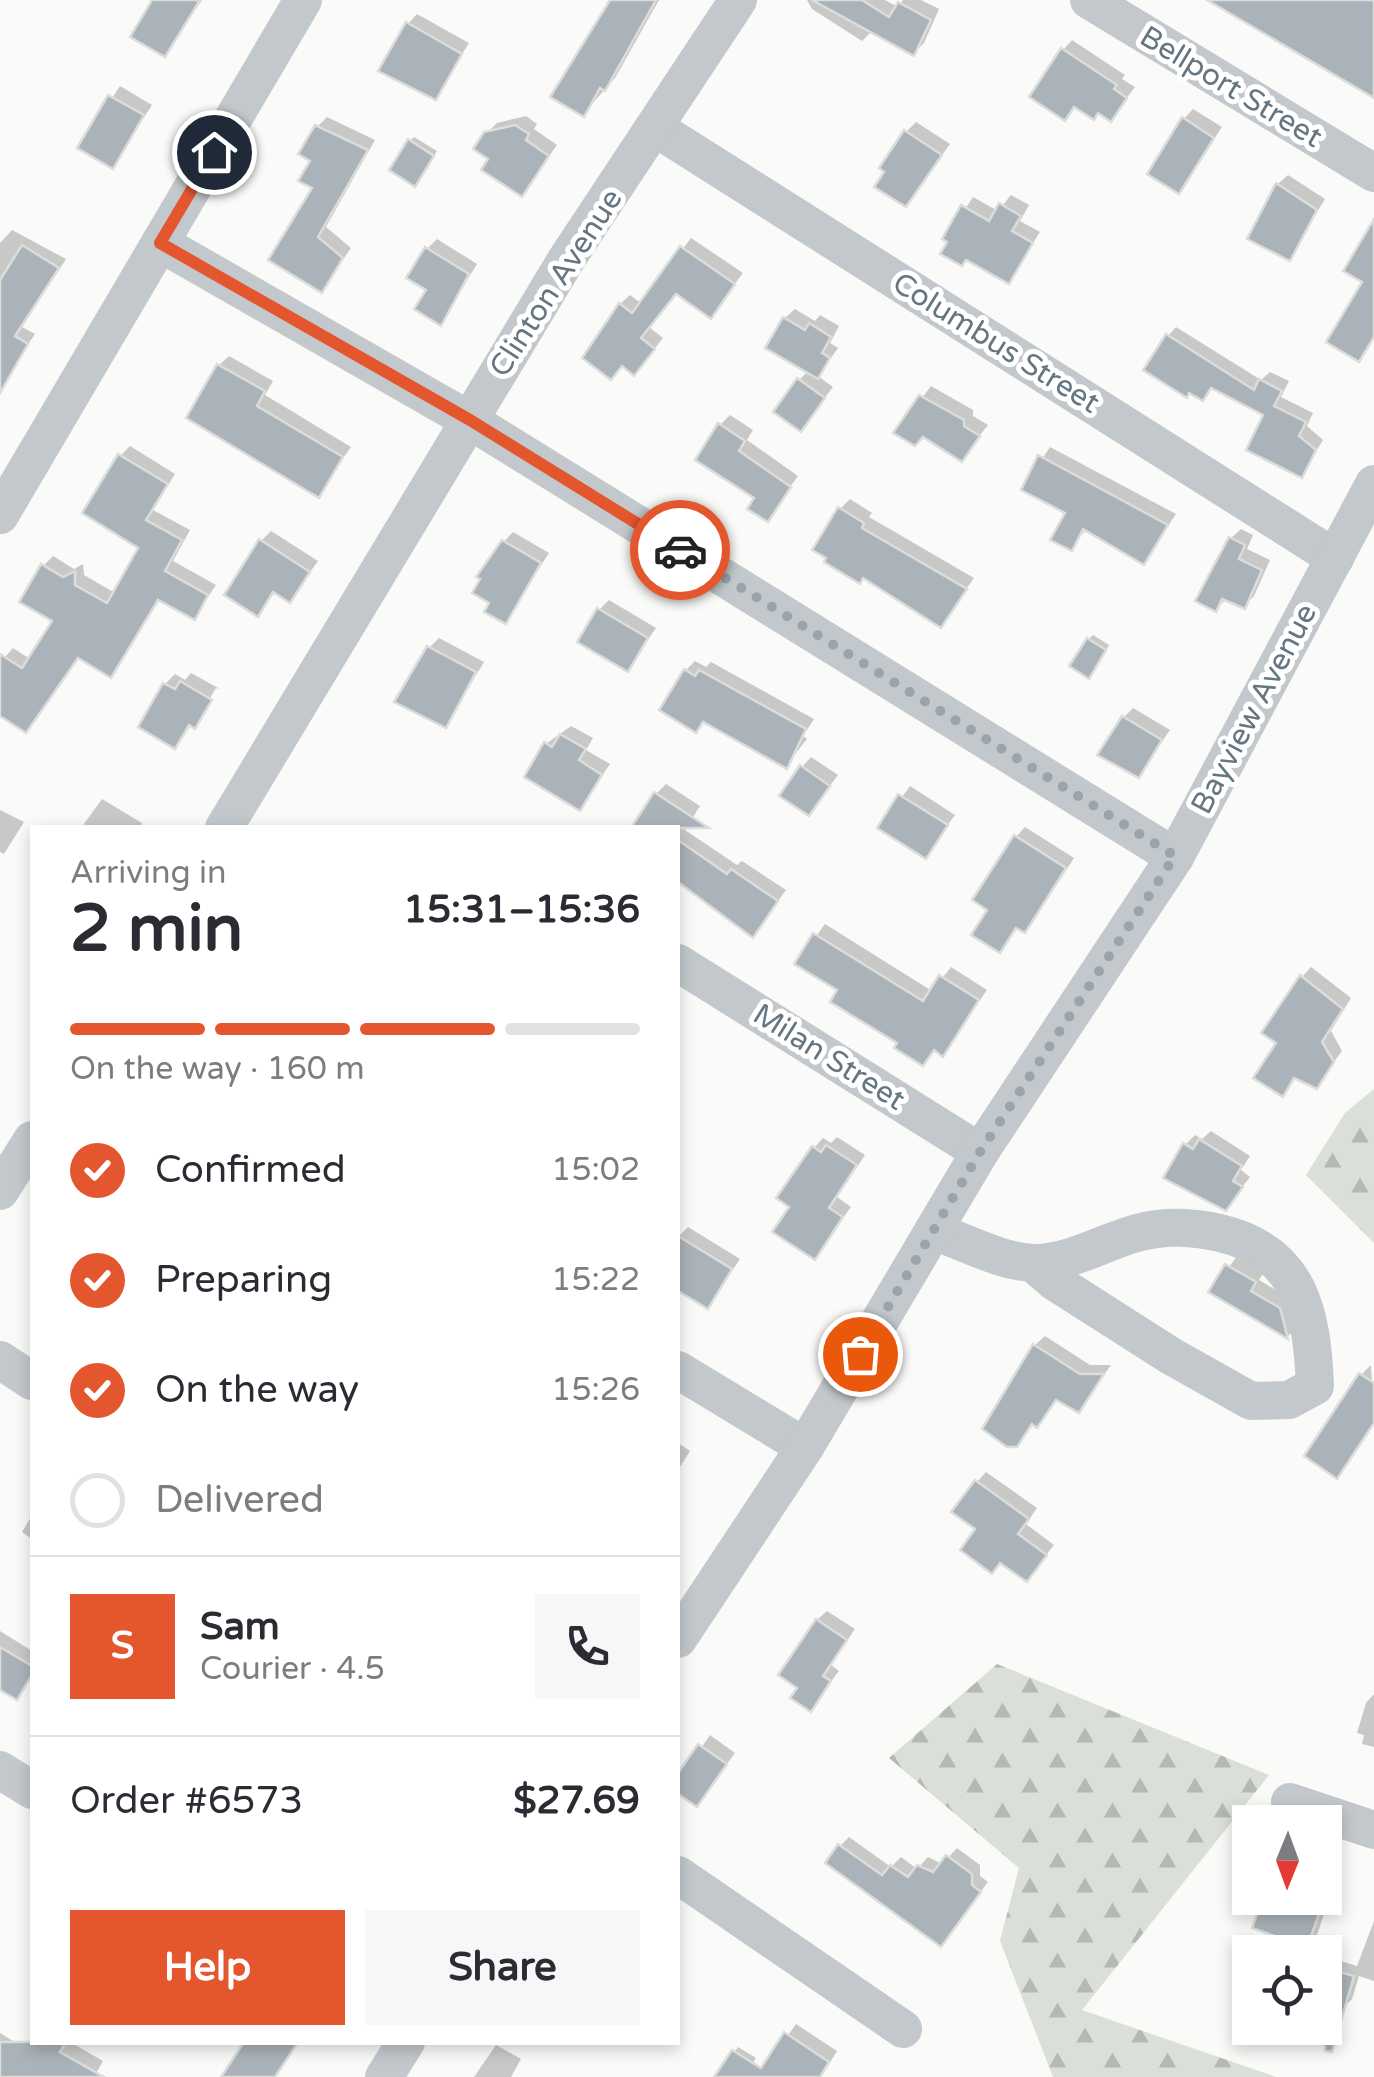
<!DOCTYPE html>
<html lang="en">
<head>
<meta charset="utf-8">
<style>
	:root { --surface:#fff; --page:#f7f7f7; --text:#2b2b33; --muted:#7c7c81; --line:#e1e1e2; --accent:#e4572e }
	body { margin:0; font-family:"Varela Round",sans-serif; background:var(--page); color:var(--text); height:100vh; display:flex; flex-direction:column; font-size:38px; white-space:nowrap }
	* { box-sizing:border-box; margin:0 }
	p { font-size:32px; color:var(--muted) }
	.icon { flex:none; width:55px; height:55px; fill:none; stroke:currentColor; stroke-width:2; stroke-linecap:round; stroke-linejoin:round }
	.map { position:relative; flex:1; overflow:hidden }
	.details { position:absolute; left:30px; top:825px; width:650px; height:1220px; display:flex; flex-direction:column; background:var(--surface); border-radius:0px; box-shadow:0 5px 15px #0003 }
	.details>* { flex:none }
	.needle { width:65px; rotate:181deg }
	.controls { position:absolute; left:1232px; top:1805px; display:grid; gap:20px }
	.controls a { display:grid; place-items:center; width:110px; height:110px; border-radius:0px; background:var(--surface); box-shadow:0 5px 15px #0003; font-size:50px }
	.pin { position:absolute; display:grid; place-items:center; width:85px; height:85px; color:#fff; margin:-42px; border:5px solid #fff; border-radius:50%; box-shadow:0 2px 10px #0007 }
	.courier { position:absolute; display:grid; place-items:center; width:100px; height:100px; margin:-50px; border:8px solid #e4572e; border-radius:50%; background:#fff; color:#222; box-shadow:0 2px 12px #0007 }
	.head em { font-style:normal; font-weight:700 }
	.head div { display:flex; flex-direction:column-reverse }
	.head { display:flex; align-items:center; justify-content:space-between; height:170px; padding:0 40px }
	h1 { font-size:65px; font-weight:700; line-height:75px }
	.bar { display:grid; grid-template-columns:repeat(4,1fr); gap:15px 10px; align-content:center; height:120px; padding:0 40px }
	.bar i { height:12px; border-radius:8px; background:var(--line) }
	.bar .on { background:var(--accent) }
	.bar p { grid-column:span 4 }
	.line { display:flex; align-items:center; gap:25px; padding:0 40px; border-top:2px solid var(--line) }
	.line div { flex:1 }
	.round { display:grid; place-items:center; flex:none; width:105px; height:105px; border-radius:0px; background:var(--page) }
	ol { padding:0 40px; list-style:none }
	li { display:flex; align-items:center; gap:30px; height:110px }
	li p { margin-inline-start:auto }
	li .icon { padding:10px; border-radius:50%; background:var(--accent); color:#fff; stroke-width:4 }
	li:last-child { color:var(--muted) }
	li i { width:55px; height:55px; border:5px solid var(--line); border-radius:50% }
	.button { display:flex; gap:20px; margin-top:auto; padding:20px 40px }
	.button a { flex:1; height:115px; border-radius:0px; background:var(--accent); color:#fff; font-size:40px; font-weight:700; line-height:115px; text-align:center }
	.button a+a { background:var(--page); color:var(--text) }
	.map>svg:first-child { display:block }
</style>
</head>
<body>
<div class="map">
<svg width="1374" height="2077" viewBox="0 0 1374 2077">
	<defs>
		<pattern id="forest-firs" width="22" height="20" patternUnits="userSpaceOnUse" patternTransform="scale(2.5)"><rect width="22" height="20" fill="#dadfd7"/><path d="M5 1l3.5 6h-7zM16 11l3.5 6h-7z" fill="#b4b9b4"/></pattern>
	</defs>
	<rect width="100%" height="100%" fill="#fafaf8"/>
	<g fill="url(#forest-firs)">
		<polygon points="1374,1089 1374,1243 1306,1175 1345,1113"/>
		<polygon points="997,1664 1269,1775 1082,2010 1276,2077 1053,2077 1000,1941 1019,1868 889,1758"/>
	</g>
	<g fill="#0003">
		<polygon points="155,0 202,0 165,54"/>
		<polygon points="611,0 659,0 615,78 584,113"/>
		<polygon points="807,0 885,0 898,7 903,0 921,0 939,9 924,43 914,53 873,30 862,41 812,9"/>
		<polygon points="417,14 469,43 435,97 408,24"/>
		<polygon points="1072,40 1125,75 1122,79 1135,87 1111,118 1076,105 1064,118 1063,50"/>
		<polygon points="120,86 152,105 113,166 80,147"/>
		<polygon points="1193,109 1222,127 1179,191 1184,119"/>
		<polygon points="526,116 537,124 534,129 557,145 522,194 491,158 486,134 497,123"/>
		<polygon points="327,117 375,140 326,227 351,248 322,290 272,259 315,187 317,127"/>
		<polygon points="916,122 950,144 906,204 906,132"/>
		<polygon points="414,137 437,151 419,179 410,141"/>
		<polygon points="1288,175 1325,199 1289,258 1278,184"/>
		<polygon points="1011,195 1029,205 1020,221 1040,232 1009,281 946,238 973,197 998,211"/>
		<polygon points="12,230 66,259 22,327 35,334 15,364 0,355 0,243"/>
		<polygon points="691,238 743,273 711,315 677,292 649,327 663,338 643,363 620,304 630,295 642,304"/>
		<polygon points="437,239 477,264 441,323 429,290 427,249"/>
		<polygon points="795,309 815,321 820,315 839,326 830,343 838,348 818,376 833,387 801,429 799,380 808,371 785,318"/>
		<polygon points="1176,327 1261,380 1270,372 1289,381 1281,397 1313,413 1307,426 1323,440 1302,475 1267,414 1213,387 1202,398 1168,336"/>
		<polygon points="229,356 273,381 265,395 351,447 318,494 219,365"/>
		<polygon points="931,386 973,410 973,416 988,425 962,458 923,434 897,432"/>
		<polygon points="730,415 753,430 747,440 798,476 767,519 720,425"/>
		<polygon points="130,446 175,474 153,510 190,530 173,561 216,585 194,617 160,598 110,675 79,656 26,730 0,714 0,663 13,648 30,659 55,620 43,566 53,556 74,569 83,564 84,575 115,593 141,547 120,456"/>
		<polygon points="1050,447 1176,514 1143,562 1087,528 1071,548 1068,512 1024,488"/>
		<polygon points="850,499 872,513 869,517 974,578 941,625 864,576 840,509"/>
		<polygon points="1241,529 1253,535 1247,549 1270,560 1254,596 1244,606 1227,598 1216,609 1231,538"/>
		<polygon points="271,531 318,561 290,600 276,591 258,614 261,541"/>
		<polygon points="513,532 549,553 505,621 479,576 491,555"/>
		<polygon points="609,600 656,628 627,669 599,610"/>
		<polygon points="1093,635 1109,645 1093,671 1089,639"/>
		<polygon points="439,638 484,662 446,725 429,648"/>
		<polygon points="695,661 706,667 711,662 814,719 803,736 807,739 786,766 705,720 696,729 686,670"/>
		<polygon points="191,673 220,689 216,688 198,718 202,718 192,724 175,746 141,726 165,684 175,674 185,680"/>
		<polygon points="1133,708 1170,730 1139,775 1124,717"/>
		<polygon points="571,726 593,738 586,750 610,764 580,808 546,744"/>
		<polygon points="811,757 838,775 809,813 802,767"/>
		<polygon points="666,784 700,806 685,830 737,865 742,861 786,890 753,935 678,880 678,828 656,794"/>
		<polygon points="910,786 955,815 925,856 880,827"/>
		<polygon points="102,799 142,823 140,828 81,828"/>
		<polygon points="0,810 24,822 4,854 0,852"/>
		<polygon points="1025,827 1074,858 1034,920 1025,930 1019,926 1000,950 991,909 1016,837"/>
		<polygon points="825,924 932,991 951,967 987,990 943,1054 936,1049 923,1063 841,990 797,963"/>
		<polygon points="1311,967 1351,998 1331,1031 1342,1051 1316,1086 1296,1076 1282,1093 1280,1042 1302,977"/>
		<polygon points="1211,1131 1250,1156 1241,1170 1250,1177 1226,1208 1185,1145 1195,1135 1202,1139"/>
		<polygon points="837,1137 865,1155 837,1197 851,1207 815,1257 792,1206 814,1148 823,1138 831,1143"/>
		<polygon points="688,1227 740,1259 708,1306 678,1288 678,1237"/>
		<polygon points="1237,1256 1264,1272 1259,1280 1289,1298 1297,1327 1288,1336 1212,1291"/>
		<polygon points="1045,1336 1090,1365 1111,1365 1078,1410 1058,1398 1016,1444 1035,1345"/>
		<polygon points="1371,1365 1374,1424 1336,1475 1361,1375"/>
		<polygon points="678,1443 690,1451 678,1470"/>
		<polygon points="986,1472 1037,1508 1026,1524 1054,1545 1027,1579 978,1529 977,1482"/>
		<polygon points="32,1515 32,1539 22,1532"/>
		<polygon points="827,1611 855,1629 831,1665 839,1671 810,1709 800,1687 817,1620"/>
		<polygon points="0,1631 32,1651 32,1677 16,1697 0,1687"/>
		<polygon points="1374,1694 1374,1747 1362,1744 1364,1735 1357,1733 1366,1703"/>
		<polygon points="710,1735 735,1753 697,1804 678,1791 678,1782"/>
		<polygon points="849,1837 891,1867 901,1857 917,1869 928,1857 942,1864 957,1848 980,1865 980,1876 988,1882 941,1944 840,1846"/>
		<polygon points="1325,1881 1334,1884 1317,1935 1307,1945 1256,1926 1269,1898 1325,1898"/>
		<polygon points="1374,1921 1374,1981 1359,1976 1352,1999 1343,2008 1325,2003 1332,1970 1341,1961 1357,1966"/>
		<polygon points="796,2024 837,2051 821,2077 759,2076"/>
		<polygon points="0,2033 37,2056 48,2042 70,2042 103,2061 94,2077 0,2077"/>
		<polygon points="496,2045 521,2059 511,2077 474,2077"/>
		<polygon points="738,2047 756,2058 744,2077 717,2077"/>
	</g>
	<g fill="#aab3b9" stroke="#dcdcda" stroke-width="2.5">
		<polygon points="152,0 200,0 165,57 130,37"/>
		<polygon points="610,0 656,0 605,91 600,88 584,117 550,97"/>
		<polygon points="812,0 862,0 889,17 898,2 931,20 914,56"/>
		<polygon points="1207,0 1374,0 1374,98"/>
		<polygon points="406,22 462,54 436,100 378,71"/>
		<polygon points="1061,48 1117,85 1114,89 1127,98 1111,122 1098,113 1094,120 1074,107 1065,121 1029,97"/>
		<polygon points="108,95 144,115 113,169 77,148"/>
		<polygon points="1182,117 1214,138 1179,194 1147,174"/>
		<polygon points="315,125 368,150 318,237 343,258 322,293 268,260 312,188 298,181 310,161 298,154"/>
		<polygon points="515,125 529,134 526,140 549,156 522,197 481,170 488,159 473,149 484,132"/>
		<polygon points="904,130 942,155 906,207 874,187 884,172 879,168"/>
		<polygon points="408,139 434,156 415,187 389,170"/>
		<polygon points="1276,183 1317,210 1290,261 1247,239"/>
		<polygon points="999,203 1021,216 1012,231 1033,243 1009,284 966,260 962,266 940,254 947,242 942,239 961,205 989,221"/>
		<polygon points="1374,219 1374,337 1359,362 1326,342 1362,282 1343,271"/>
		<polygon points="22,245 59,268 15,336 28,344 0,393 0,280"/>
		<polygon points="680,246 735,284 711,319 676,294 641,338 655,349 634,376 622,366 611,380 582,358 619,303 632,313"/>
		<polygon points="425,247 469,274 441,326 414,309 426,290 406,278"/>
		<polygon points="783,317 805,330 809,323 831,337 822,353 830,358 818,379 765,348"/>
		<polygon points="1166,334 1254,390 1259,379 1282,391 1274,406 1306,422 1299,436 1316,450 1302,478 1246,450 1263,415 1211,388 1203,401 1189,393 1187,398 1143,370"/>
		<polygon points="217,364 265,391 257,406 343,457 319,498 186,418"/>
		<polygon points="797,378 825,398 801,432 773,412"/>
		<polygon points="919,395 964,420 964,426 980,436 962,462 923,437 915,446 893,433"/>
		<polygon points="718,423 745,441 739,451 791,487 768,522 747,509 754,498 695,460"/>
		<polygon points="118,454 168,484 146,520 182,540 165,571 208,595 195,620 158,600 111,678 78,658 26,733 0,716 0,654 22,668 52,621 19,602 41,564 63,577 75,571 75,585 107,603 138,548 82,513"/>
		<polygon points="1038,455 1168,525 1144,565 1083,529 1072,551 1050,540 1065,513 1021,490"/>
		<polygon points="838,507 864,523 862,528 967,589 941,628 863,578 860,584 824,562 826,558 812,550"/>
		<polygon points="1229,537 1245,545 1239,559 1262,570 1245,609 1222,599 1216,612 1195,601"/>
		<polygon points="259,539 310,572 290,603 273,592 258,617 224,595"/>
		<polygon points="502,540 541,563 506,624 484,612 489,603 472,593 480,579 476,577"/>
		<polygon points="597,608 648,638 628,672 577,642"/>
		<polygon points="1087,638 1106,650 1089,679 1069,666"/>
		<polygon points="427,646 476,672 446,728 394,702"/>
		<polygon points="684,669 695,676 699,670 806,729 787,769 703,722 696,733 659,710"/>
		<polygon points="180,681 212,700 195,729 189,725 175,749 138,727 163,683 175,689"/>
		<polygon points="1122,716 1162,740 1139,778 1097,755"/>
		<polygon points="560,734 586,749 579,760 602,775 580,811 524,777 544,742 552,747"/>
		<polygon points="800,765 830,786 809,816 779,796"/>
		<polygon points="654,792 709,828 631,828"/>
		<polygon points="898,794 948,825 926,859 877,828"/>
		<polygon points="1014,835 1066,868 1025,933 1016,928 1000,953 971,935 987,910 972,900"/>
		<polygon points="678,840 727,874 731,869 778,901 753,938 678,882"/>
		<polygon points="813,933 923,1001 939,975 979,1000 943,1057 934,1050 923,1066 894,1048 897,1043 830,1002 837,990 794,964"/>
		<polygon points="1300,975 1343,1009 1322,1042 1334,1062 1317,1089 1294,1078 1283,1097 1253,1078 1276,1043 1261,1033"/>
		<polygon points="1199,1139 1242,1166 1233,1181 1243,1187 1226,1211 1163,1178 1183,1143 1193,1149"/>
		<polygon points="826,1145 857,1165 829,1208 843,1217 815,1260 772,1232 789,1207 776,1198 812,1146 821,1152"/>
		<polygon points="678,1236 732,1269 708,1309 678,1291"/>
		<polygon points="1225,1264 1256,1282 1251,1291 1280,1308 1288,1339 1208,1292"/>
		<polygon points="1033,1344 1080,1374 1104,1374 1079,1413 1056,1400 1037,1428 1032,1424 1017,1447 1007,1447 982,1429"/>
		<polygon points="1359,1373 1374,1383 1374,1423 1337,1479 1304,1456"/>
		<polygon points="975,1480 1029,1519 1018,1534 1047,1555 1027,1582 1000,1563 992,1574 960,1550 975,1529 951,1512"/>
		<polygon points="816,1619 847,1640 823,1676 831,1681 811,1712 790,1698 797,1688 778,1675"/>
		<polygon points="0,1647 32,1666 32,1675 17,1700 0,1690"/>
		<polygon points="698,1744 727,1764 697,1807 678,1794 678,1773"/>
		<polygon points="838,1844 882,1875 890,1865 908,1877 917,1865 933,1872 946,1855 972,1874 972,1885 981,1892 941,1947 825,1863"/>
		<polygon points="1263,1898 1325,1898 1307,1947 1252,1928"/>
		<polygon points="1330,1969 1354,1976 1332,2052 1325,2051 1325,1985"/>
		<polygon points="784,2032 829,2062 820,2077 714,2077 732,2050 761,2068"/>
		<polygon points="0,2042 66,2042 60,2052 104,2077 0,2077"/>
		<polygon points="244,2042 298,2042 275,2077 221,2077"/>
	</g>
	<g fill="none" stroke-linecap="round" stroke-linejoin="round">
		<g stroke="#c3c8cc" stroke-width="38">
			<polyline points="1089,0 1374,173"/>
			<polyline points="657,129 1335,558"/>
			<polyline points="160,243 469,420 1175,857"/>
			<polyline points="0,515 303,0"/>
			<polyline points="224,828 566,260 738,0"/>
			<polyline points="678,963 980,1152"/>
			<polyline points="0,1191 32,1140"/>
			<path d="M933 1231C963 1241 1003 1263 1035 1263 1070 1263 1104 1242 1137 1233 1166 1225 1192 1227 1220 1233 1300 1252 1312 1312 1315 1386L1289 1400 1251 1401 1171 1356 1055 1282 1033 1263"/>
			<polyline points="0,1360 32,1381"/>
			<polyline points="678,1370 805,1447"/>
			<polyline points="678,1639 805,1447 980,1152 1175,857 1374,484"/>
			<polyline points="0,1770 32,1790"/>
			<polyline points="1290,1802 1374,1830"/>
			<polyline points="678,1875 903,2029"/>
			<polyline points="384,2077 406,2042"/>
		</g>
	</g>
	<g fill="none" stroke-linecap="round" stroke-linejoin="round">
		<polyline stroke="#99a4ac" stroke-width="10" stroke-dasharray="0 18" points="680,550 1175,856 980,1152 860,1354"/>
		<polyline stroke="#e4572e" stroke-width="12" points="214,152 160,243 470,420 680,550"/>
	</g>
	<g text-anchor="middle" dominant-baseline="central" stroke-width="10" stroke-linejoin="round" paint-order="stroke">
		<g font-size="30" fill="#657683" stroke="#fff">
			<text transform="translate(1231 87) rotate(31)">Bellport Street</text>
			<text transform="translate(556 283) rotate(-57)">Clinton Avenue</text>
			<text transform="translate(996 343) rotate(32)">Columbus Street</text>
			<text transform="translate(1254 709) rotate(-62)">Bayview Avenue</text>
			<text transform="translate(829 1057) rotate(32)">Milan Street</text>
		</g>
	</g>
</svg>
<div class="controls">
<a><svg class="needle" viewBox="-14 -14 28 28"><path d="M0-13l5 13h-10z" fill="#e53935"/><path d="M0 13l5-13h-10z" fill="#7c7c81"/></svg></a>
<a><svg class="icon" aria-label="locate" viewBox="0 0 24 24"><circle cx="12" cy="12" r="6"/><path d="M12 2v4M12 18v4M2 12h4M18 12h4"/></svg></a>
</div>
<div class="pin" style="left:860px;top:1354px;background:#ea580c"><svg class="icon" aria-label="bag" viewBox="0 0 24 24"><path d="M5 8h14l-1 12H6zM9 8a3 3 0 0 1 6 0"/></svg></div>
<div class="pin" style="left:214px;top:152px;background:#1f2937"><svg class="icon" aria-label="home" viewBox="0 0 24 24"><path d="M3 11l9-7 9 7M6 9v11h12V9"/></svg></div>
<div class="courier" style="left:680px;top:550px"><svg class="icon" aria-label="car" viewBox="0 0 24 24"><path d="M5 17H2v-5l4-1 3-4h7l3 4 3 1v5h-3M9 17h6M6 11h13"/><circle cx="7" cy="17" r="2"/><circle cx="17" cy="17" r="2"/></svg></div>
<section class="details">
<div class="head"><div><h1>2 min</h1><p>Arriving in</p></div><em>15:31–15:36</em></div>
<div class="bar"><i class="on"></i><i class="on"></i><i class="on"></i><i></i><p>On the way · 160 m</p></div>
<ol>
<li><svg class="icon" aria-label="check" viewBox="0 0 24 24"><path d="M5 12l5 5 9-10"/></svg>Confirmed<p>15:02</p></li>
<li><svg class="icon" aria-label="check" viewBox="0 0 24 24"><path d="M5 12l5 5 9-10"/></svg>Preparing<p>15:22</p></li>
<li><svg class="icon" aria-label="check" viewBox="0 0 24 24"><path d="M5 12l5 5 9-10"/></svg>On the way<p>15:26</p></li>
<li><i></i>Delivered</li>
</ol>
<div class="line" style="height:180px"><b class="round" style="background:var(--accent);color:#fff">S</b><div><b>Sam</b><p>Courier · 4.5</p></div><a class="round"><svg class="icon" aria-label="phone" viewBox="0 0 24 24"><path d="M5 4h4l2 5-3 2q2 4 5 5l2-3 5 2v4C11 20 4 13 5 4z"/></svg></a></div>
<div class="line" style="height:130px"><div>Order #6573</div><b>$27.69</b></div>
<div class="button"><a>Help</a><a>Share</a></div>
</section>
</div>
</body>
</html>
